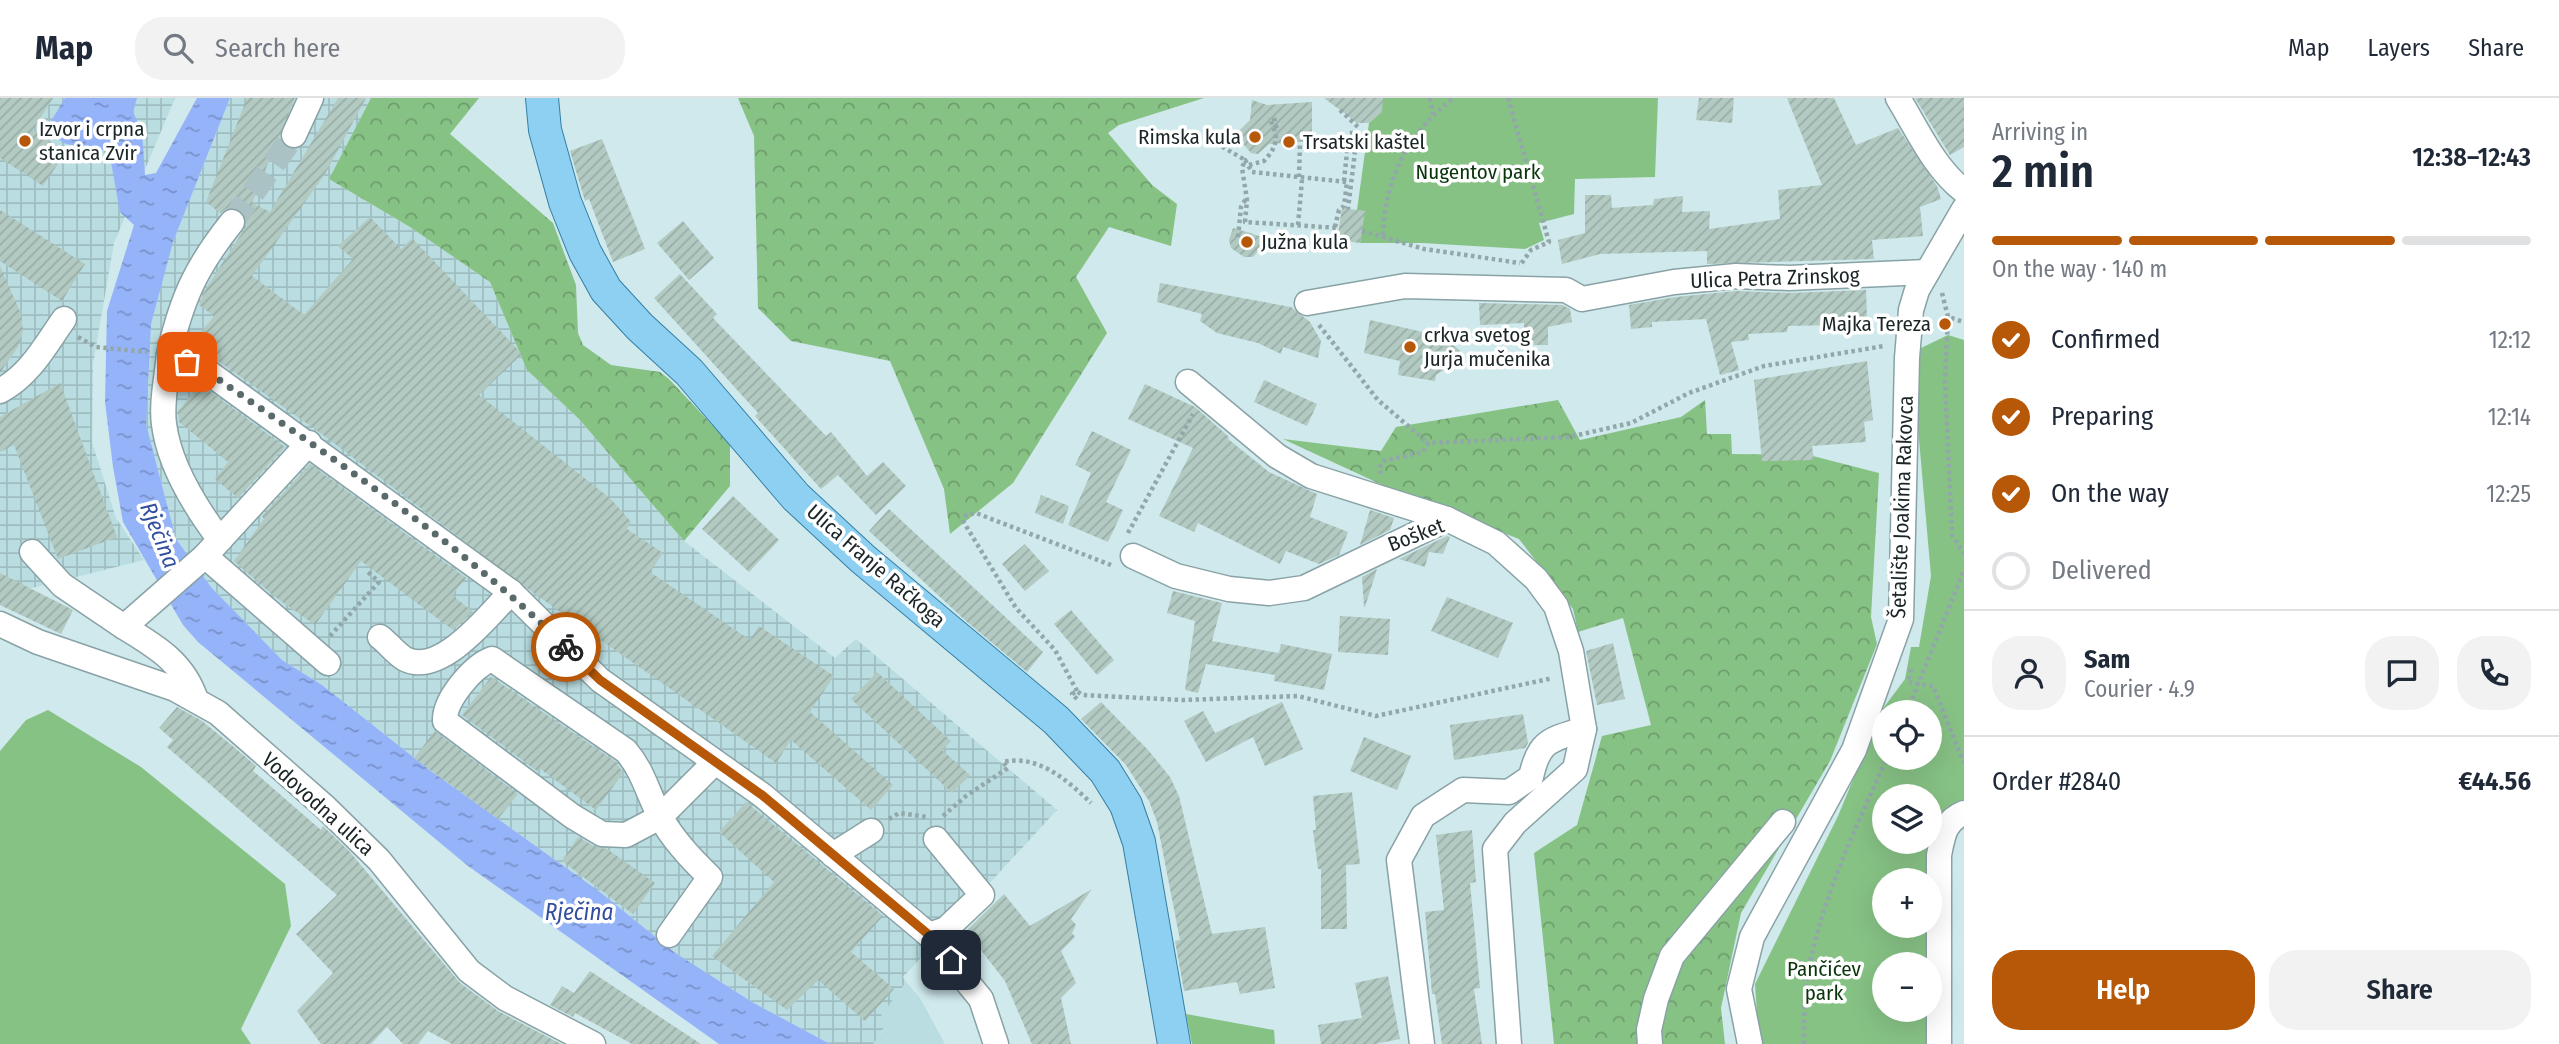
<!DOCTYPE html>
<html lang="en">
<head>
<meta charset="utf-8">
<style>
	:root { --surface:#fff; --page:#f2f2f3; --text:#1f2937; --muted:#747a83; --line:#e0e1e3; --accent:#b65807 }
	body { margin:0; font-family:"Fira Sans Condensed",sans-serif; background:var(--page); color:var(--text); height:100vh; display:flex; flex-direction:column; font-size:26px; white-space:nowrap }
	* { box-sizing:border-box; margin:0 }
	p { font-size:23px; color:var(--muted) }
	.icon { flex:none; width:38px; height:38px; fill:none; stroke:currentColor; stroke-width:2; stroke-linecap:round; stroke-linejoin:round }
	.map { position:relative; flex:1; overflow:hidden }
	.side { display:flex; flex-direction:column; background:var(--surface); width:595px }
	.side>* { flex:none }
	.tools { position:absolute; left:1872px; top:602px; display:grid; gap:14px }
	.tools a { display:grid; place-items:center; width:70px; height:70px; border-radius:50%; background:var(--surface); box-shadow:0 7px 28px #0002; font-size:35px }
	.pin { position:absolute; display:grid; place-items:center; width:60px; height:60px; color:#fff; margin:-30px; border-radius:14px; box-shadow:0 4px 10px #0006 }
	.courier { position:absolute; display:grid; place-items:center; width:70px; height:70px; margin:-35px; border:5px solid #b65807; border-radius:50%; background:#fff; color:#222; box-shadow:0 2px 9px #0007 }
	.overview em { font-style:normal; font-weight:600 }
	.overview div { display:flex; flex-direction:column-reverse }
	.overview { display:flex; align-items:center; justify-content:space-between; height:119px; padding:0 28px }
	h1 { font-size:46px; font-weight:600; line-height:52px }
	.bar { display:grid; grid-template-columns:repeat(4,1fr); gap:10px 7px; align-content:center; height:84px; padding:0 28px }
	.bar i { height:9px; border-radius:5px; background:var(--line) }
	.bar .active { background:var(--accent) }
	.bar p { grid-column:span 4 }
	.line { display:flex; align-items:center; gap:18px; padding:0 28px; border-top:2px solid var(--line) }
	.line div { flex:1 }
	.round { display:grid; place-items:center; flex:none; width:74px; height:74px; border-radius:28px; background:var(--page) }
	ol { padding:0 28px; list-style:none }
	li { display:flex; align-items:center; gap:21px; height:77px }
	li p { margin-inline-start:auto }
	li .icon { padding:7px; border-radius:50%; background:var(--accent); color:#fff; stroke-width:4 }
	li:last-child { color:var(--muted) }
	li i { width:38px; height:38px; border:4px solid var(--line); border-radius:50% }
	.primary-button { display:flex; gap:14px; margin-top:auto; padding:14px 28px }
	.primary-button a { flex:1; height:80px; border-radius:28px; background:var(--accent); color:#fff; font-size:28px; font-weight:600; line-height:80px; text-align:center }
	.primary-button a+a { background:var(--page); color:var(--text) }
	header { display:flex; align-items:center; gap:42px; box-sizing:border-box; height:98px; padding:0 35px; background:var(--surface); border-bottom:2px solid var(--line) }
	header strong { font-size:33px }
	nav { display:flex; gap:38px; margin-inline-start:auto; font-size:24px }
	.search { width:490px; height:63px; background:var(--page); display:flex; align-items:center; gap:18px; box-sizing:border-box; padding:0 24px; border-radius:28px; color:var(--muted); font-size:26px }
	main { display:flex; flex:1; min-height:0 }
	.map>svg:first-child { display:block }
</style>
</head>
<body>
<header>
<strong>Map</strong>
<div class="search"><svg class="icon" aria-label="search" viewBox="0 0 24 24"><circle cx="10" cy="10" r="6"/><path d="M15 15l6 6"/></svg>Search here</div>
<nav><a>Map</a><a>Layers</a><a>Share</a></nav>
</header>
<main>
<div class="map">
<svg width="1964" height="946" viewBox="0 0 1964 946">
	<defs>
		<pattern id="industrial-grid" width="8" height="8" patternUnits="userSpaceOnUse" patternTransform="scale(1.75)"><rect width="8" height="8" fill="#badde1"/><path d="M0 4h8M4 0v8" fill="none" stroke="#9fbec1"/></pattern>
		<pattern id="forest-crowns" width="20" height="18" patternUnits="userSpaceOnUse" patternTransform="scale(1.75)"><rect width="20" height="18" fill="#87c285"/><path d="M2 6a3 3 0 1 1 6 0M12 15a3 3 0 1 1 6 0" fill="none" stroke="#6e9d6d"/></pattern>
		<pattern id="water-ripples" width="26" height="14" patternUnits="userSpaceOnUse" patternTransform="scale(1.75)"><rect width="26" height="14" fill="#95b3f9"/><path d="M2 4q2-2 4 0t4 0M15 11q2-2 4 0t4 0" fill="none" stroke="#7991c9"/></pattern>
		<pattern id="building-hatch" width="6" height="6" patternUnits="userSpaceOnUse" patternTransform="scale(1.75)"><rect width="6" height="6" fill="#b2cac2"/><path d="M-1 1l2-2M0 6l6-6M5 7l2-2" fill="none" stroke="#98ada7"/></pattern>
	</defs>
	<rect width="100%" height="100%" fill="#cfe9ec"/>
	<polygon fill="#badde1" points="906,884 920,900 945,946 873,946 885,930 877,922"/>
	<g fill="url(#industrial-grid)">
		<polygon points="0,0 175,0 114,145 93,266 92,344 116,420 144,462 0,498"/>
		<polygon points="230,0 371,0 329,81 410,129 490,184 527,272 579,321 684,443 835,560 856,541 1057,712 903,879 906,884 878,922 885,929 873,946 830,946 752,904 674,854 600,794 431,673 322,587 282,562 211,489 176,441 146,326 147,226 173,144"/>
	</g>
	<g fill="#87c285" fill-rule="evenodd">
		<polygon points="1381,0 1658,0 1655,79 1575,81 1574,116 1539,125 1544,142 1525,151 1422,145 1360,145 1364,114 1357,112 1369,25 1382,14"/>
		<path d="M1948 237 1964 242V701L1944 718 1933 946H1763L1758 930 1755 886 1838 718 1882 612 1905 581 1911 549H1919L1931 478 1916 307 1921 250ZM1885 614H1930V660H1885ZM1885 698H1930V744H1885ZM1885 782H1930V828H1885ZM1885 866H1930V912H1885Z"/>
		<polygon points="48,612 141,669 285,786 291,828 241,931 251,946 0,946 0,653 26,622"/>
		<polygon points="1186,916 1274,932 1275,946 1192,946"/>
	</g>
	<g fill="url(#forest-crowns)">
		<polygon points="371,0 479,0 450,36 553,125 576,187 578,235 583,247 611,267 660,274 669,281 730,346 730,388 684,443 579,321 527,272 490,184 410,129 329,81"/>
		<polygon points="738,0 1204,0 1119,27 1108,35 1152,87 1177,106 1171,148 1109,129 1076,179 1107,235 1013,385 950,436 944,391 890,263 791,243 758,210 754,38"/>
		<polygon points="1558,302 1580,342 1681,319 1705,302 1707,336 1731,336 1732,356 1809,357 1879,375 1871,519 1877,546 1830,663 1741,815 1721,910 1725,946 1554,946 1534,755 1577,727 1602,638 1651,627 1623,520 1578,534 1573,511 1519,441 1391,391 1283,341 1381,353 1396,329"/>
	</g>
	<polygon fill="url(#water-ripples)" points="65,0 137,0 133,14 142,33 145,77 156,75 197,0 230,0 173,144 151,226 146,326 176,441 211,489 282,562 322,587 431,673 600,794 674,854 752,904 830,946 719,946 468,768 198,544 183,527 123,424 113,369 105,304 107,213 134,127 120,114 109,53 66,46 45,33"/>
	<g fill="url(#building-hatch)">
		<polygon points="0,0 53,0 33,32 66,54 43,88 0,60"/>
		<polygon points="247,0 295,0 252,105 270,114 338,0 366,0 325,76 252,178 304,217 353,161 338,148 370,119 401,151 412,140 522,256 479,297 611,401 631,424 627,431 663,455 650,474 750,542 759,528 834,578 810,614 893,687 871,712 791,642 776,665 535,496 319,334 214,260 189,249 214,218 199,207 205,192 247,127 240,112 227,110 220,115 206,104"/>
		<polygon points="1324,0 1383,0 1382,14 1369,25 1357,25"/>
		<polygon points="1699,0 1734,0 1732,25 1696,22"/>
		<polygon points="1787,0 1834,0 1856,47 1898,30 1937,88 1941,101 1920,109 1923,138 1872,142 1874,161 1707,166 1707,153 1600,156 1562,166 1558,142 1585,135 1585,97 1611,97 1612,110 1653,107 1654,101 1683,98 1682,114 1710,113 1709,131 1780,121 1778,92 1822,87"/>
		<polygon points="1915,0 1964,0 1964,49 1950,57"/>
		<polygon points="1252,2 1267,7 1312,4 1312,43 1269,46 1258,56 1251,55 1239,41 1240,32 1250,22"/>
		<polygon points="602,41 645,151 613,164 589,101 585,103 570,53"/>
		<polygon points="1342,110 1365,113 1360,145 1337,142"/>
		<polygon points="0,112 85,166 62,203 0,163"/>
		<polygon points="683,123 714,160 689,182 657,145"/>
		<polygon points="1233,130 1250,135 1268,141 1253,159 1244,159 1231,150 1229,142"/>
		<polygon points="0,168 21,216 23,233 18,249 0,275"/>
		<polygon points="680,176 717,216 713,220 826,338 831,334 867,378 883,364 906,388 876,417 838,377 821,391 755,318 758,315 654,200"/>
		<polygon points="1160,185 1291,209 1310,224 1321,243 1318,260 1283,249 1281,256 1258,245 1217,235 1200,223 1202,216 1157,204"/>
		<polygon points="1866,192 1867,220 1832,222 1832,227 1788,228 1787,234 1748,236 1749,242 1731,244 1739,272 1720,277 1706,221 1652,224 1652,229 1631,231 1629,207 1676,199 1736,193 1790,195"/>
		<polygon points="1479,205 1562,207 1570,211 1572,224 1548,229 1548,247 1524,247 1524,225 1480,227"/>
		<polygon points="1370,222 1436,237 1435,243 1452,245 1460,253 1458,263 1436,277 1435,283 1398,277 1400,263 1364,255"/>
		<polygon points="1867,263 1873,322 1864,324 1866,344 1812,348 1814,362 1762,363 1754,282"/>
		<polygon points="1264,282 1317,306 1307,328 1254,304"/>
		<polygon points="60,285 117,439 58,461 14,347 0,354 0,319"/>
		<polygon points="200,286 285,349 238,400 215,381 228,364 179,324 178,313"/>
		<polygon points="1145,286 1195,309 1229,339 1228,341 1269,374 1317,396 1310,419 1348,434 1339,457 1319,466 1286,453 1280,466 1198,425 1194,434 1159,418 1193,350 1128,321"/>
		<polygon points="1092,333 1131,352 1106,404 1123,412 1108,444 1068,427 1091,375 1075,367"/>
		<polygon points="310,366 466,480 452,497 473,514 453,532 361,463 315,527 274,498 234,463 264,421 262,418"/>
		<polygon points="1041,397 1069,408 1063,426 1035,415"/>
		<polygon points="733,398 779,442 749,474 702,431"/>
		<polygon points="889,411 1043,554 1027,574 966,523 869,433"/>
		<polygon points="1370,412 1394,420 1390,432 1360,447"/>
		<polygon points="1447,438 1450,439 1443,456 1429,454 1425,469 1399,461"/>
		<polygon points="1025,446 1049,473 1025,493 1002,466"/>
		<polygon points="1377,471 1365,509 1364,509 1362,479"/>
		<polygon points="0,475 73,512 61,536 0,507"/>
		<polygon points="1173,493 1222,505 1212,543 1279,555 1281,546 1332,556 1324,592 1274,583 1275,577 1206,566 1198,595 1185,592 1195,523 1167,515"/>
		<polygon points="1447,499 1513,525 1498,560 1431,533"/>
		<polygon points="1071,512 1114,562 1097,577 1054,526"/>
		<polygon points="1340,518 1390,521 1388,557 1338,554"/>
		<polygon points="1613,545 1625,601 1597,607 1586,553"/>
		<polygon points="877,574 951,643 942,652 970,677 952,695 851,601"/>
		<polygon points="491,579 616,664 623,675 596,712 539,670 537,673 462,617"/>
		<polygon points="1101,604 1149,653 1170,679 1179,698 1212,836 1265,829 1275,890 1240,896 1237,884 1184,893 1175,843 1180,842 1157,724 1149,703 1126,667 1081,621"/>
		<polygon points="1282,604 1303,651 1265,668 1253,639 1206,664 1184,623 1203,613 1215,635"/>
		<polygon points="177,609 202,623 235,650 256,668 253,673 321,732 323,728 349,753 460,885 498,913 561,946 452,946 428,933 418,946 403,946 387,929 371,946 321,946 297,913 333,875 296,836 337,797 167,649 173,642 159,630"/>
		<polygon points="1523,616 1528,645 1525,650 1454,662 1450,627"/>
		<polygon points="435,633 518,696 498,721 414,660"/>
		<polygon points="1364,639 1411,658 1397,692 1350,673"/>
		<polygon points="1352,694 1360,766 1346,767 1347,831 1321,831 1321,771 1318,771 1313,732 1316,732 1313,698"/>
		<polygon points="746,704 883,818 851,854 894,891 865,923 818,882 787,912 712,858 774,784 719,734"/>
		<polygon points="1472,732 1476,784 1470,785 1480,890 1474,891 1482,946 1442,946 1435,896 1432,896 1425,814 1444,812 1436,737"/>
		<polygon points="578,739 595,749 607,751 655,785 633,816 562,763"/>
		<polygon points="1092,791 1071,821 1076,827 1072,835 1075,839 1061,853 1076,885 1061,900 1071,946 1032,946 1005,883 966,833 1004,796 1030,828"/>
		<polygon points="590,873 701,946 632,946 575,915 573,919 550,907 562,888 574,895"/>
		<polygon points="1388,878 1400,941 1375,946 1321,946 1318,927 1362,920 1355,885"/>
	</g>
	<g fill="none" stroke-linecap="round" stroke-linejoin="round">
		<polyline stroke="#abc2c4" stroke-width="24" stroke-dasharray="24 12" stroke-linecap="butt" points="232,124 294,37"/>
		<g stroke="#89a2a5" stroke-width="27">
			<g id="minor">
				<path d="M1898 0C1917 31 1934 70 1964 93"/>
				<polyline points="294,37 311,0"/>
				<path d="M232 124C196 169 182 200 169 256L205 272 511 494 600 582 762 697 929 837 981 901 996 946"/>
				<polyline points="1307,205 1405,188 1566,192 1582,201 1674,184 1736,178 1789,180 1927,174"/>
				<path d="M169 256C167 278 161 305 164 326 169 367 196 410 220 442"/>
				<polyline points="1188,284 1277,358 1311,378 1447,421 1496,445 1536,481 1556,508 1571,553 1584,631 1575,671 1515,725 1495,751 1509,946"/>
				<path d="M0 293C30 277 45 248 64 221"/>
				<polyline points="32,454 62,487 124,529 205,458 309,345"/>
				<polyline points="205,458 328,565"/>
				<polyline points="1133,458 1176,478 1229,491 1269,495 1304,490 1447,421"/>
				<polyline points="0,526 38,544 175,591 218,615 325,709 379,762 469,873 505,900 593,946"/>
				<path d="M124 529C157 549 184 565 196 602"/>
				<path d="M380 539C388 545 396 556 405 561 441 579 490 516 511 494"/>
				<polyline points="833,757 871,733"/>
				<path d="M669 837 710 779C692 762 674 743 661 720 648 697 644 674 626 653L492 561C473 568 444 602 445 623L572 718 602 736 626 737 660 719 715 664"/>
				<polyline points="929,837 946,831 982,797 936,741"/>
				<path d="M1422 946 1399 762 1423 718 1463 692 1509 694 1531 679C1539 642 1550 642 1584 631"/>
				<polyline points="1650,946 1649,932 1656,901 1672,858 1783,724"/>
				<polyline points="1750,946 1739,891 1752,839 1854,652 1901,521 1907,260 1911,212 1917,192 1964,111"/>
				<path d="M1939 946V757C1943 738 1944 723 1964 715"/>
			</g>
		</g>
		<g stroke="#347fa5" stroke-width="34">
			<polyline id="major" points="542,0 545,32 565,104 585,154 606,192 640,229 689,274 796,399 863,461 1056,622 1105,673 1126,707 1139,744 1174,946"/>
		</g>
		<g stroke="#92a7a9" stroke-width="4.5" stroke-dasharray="3.5 3.5" stroke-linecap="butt">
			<polyline points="1430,0 1433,17"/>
			<polyline points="1508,0 1549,144 1531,152 1521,166"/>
			<polyline points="1340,12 1358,29 1348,111"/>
			<polyline points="1274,20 1277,32"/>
			<polyline points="1216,45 1245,62"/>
			<path d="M1249 67 1264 63C1278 48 1279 38 1269 20"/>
			<polyline points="1299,79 1300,44"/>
			<polyline points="1344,83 1349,35 1353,35 1353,44 1356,45"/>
			<polyline points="1298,127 1302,82"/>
			<polyline points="1335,129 1339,112 1344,108 1347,84 1252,74 1245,62 1242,70 1247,102 1245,124 1339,130"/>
			<polyline points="1362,133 1424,151 1520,165"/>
			<path d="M1383 137C1385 80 1408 34 1454 0"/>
			<polyline points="1238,139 1241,109 1247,99"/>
			<polyline points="1942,195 1948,219 1964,224"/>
			<polyline points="1948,219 1945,283 1952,437 1964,456"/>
			<polyline points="1319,227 1378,302 1428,345"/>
			<polyline points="78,239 96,249 147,254"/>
			<polyline points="1381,376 1379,370 1383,363 1423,354 1428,345 1569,339 1631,325 1689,295 1764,268 1884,248"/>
			<polyline points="1128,435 1193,316"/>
			<polyline points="330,538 379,484 368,474"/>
			<polyline points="1911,571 1908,584 1933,588 1964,665"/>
			<polyline points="1077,593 1055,552 1016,510 963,423 966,417 976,415 1111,467"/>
			<polyline points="1077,601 1072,596 1077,593 1082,597 1182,602 1298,598 1376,618 1553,580"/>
			<polyline points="1907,614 1964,472"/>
			<path d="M943 718 966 698 1008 670 1003 664C1038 656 1067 682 1091 705"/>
			<polyline points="889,721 899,715 927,719"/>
			<path d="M1804 946C1804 917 1804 889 1811 860 1826 792 1858 724 1887 660"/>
		</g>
		<use href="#minor" stroke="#fff" stroke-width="24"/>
		<use href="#major" stroke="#8dd0f2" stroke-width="32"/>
	</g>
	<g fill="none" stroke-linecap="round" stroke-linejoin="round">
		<path stroke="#5a6a6b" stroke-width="7" stroke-dasharray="0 12.6" d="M187 264 205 272C329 358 458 443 566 549"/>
		<polyline stroke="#b65807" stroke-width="9" points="566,549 600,582 762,697 929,837 951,862"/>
	</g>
	<g fill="#b65807" stroke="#fff" stroke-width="2.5">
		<circle cx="1255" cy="39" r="7"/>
		<circle cx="25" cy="43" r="7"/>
		<circle cx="1289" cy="44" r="7"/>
		<circle cx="1247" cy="144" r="7"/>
		<circle cx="1945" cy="226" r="7"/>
		<circle cx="1410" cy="249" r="7"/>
	</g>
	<g text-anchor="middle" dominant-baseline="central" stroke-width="7" stroke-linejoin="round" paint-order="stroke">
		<g font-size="21" fill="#1b2526" stroke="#fff" text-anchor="start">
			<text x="39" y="31">Izvor i crpna<tspan x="39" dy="24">stanica Zvir</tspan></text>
			<text x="1241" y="39" text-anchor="end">Rimska kula</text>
			<text x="1303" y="44">Trsatski kaštel</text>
			<text x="1261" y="144">Južna kula</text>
			<text x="1931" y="226" text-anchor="end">Majka Tereza</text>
			<text x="1424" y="237">crkva svetog<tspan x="1424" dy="24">Jurja mučenika</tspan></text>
		</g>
		<g font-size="21" fill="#0a350b" stroke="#fff">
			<text x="1478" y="74">Nugentov park</text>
			<text x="1824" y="871">Pančićev<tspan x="1824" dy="24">park</tspan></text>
		</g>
		<g font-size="21" fill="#1b2526" stroke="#fff">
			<text transform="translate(1775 180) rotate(-2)">Ulica Petra Zrinskog</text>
			<text transform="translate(1902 409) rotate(-88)">Šetalište Joakima Rakovca</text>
			<text transform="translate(1416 437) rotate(-21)">Bošket</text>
			<text transform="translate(876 468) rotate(41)">Ulica Franje Račkoga</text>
			<text transform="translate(318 706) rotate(42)">Vodovodna ulica</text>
		</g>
		<g font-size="23" font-style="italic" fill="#314e9f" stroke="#fff">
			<text transform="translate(160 437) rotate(68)">Rječina</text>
			<text x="579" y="814">Rječina</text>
		</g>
	</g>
</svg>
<div class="tools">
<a><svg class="icon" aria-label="locate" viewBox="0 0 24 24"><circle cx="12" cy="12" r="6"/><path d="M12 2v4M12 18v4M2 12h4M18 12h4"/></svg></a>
<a><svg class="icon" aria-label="layers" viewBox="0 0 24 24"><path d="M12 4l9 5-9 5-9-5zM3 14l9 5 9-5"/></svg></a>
<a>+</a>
<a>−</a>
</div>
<div class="pin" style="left:187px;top:264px;background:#ea580c"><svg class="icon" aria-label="bag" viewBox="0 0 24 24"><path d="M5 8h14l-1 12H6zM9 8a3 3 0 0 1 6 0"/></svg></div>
<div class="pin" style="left:951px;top:862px;background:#1f2937"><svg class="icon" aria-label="home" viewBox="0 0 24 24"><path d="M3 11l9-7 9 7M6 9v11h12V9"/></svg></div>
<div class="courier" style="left:566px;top:549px"><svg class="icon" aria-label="bike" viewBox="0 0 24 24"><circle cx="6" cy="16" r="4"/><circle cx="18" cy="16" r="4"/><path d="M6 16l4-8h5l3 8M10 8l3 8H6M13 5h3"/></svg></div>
</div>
<section class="side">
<div class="overview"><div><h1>2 min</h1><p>Arriving in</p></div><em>12:38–12:43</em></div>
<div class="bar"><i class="active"></i><i class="active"></i><i class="active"></i><i></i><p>On the way · 140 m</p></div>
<ol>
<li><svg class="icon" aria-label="check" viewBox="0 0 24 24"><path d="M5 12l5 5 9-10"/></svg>Confirmed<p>12:12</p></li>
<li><svg class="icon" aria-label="check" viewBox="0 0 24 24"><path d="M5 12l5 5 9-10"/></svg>Preparing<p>12:14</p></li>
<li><svg class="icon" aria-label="check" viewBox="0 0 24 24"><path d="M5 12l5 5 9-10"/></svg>On the way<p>12:25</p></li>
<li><i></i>Delivered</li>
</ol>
<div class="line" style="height:126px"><a class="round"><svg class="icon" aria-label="person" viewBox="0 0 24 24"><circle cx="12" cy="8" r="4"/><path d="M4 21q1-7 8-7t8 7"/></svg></a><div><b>Sam</b><p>Courier · 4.9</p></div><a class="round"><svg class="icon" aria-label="chat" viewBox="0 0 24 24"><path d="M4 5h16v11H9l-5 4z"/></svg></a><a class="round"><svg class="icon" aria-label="phone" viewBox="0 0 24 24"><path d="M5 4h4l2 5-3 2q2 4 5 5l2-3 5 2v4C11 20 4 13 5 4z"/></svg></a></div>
<div class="line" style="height:91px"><div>Order #2840</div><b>€44.56</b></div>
<div class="primary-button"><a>Help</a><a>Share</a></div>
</section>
</main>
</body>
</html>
